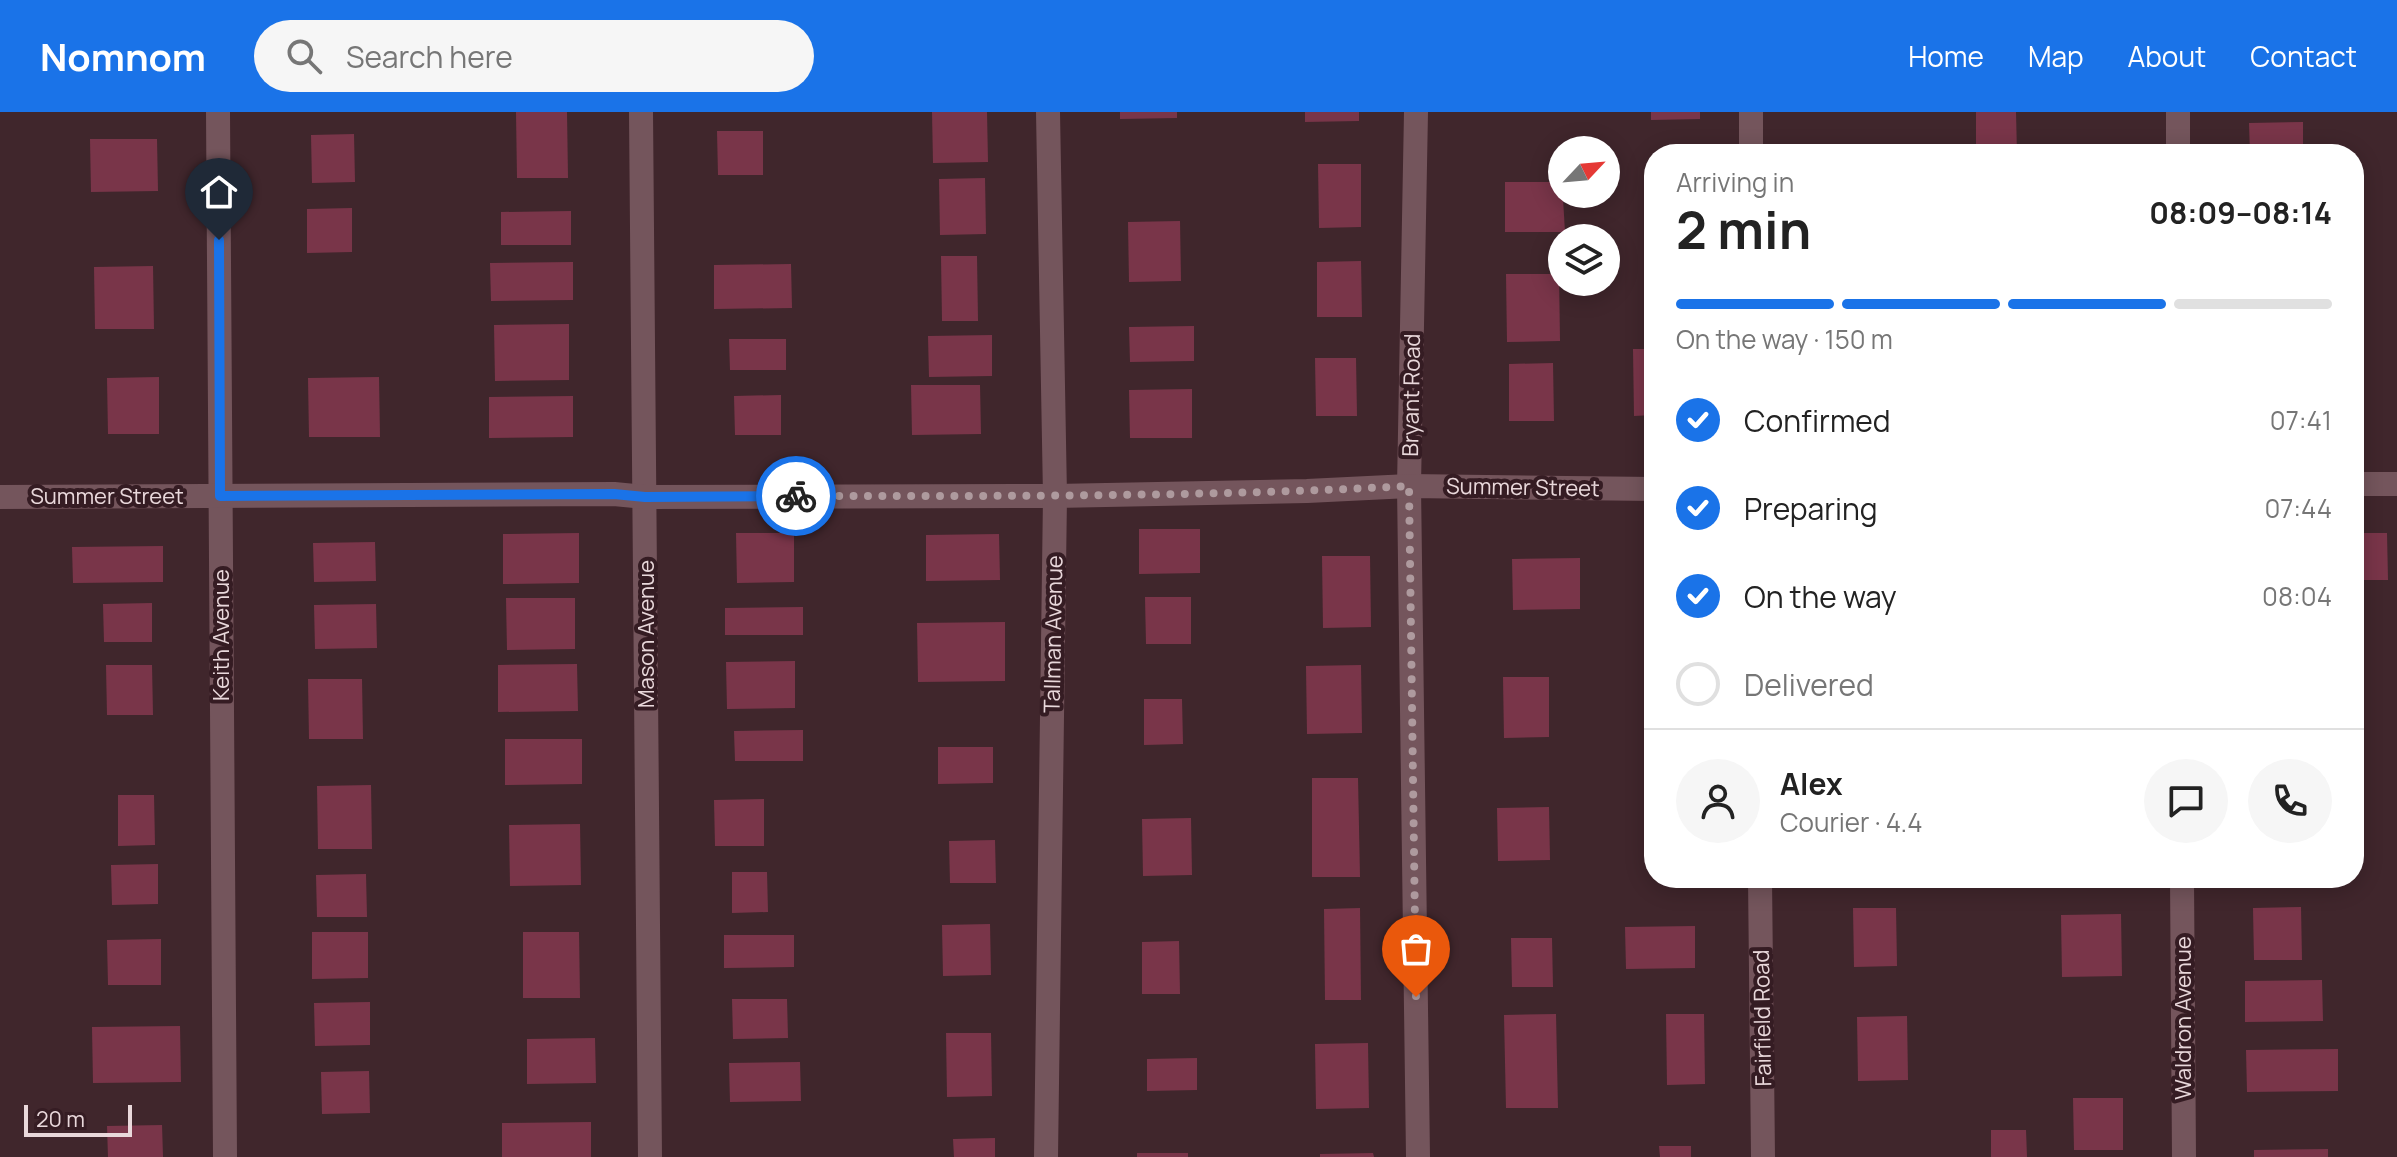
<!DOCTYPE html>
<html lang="en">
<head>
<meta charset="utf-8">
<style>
	:root { --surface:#fff; --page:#f6f6f6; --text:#222; --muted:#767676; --line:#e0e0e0; --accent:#1a73e8 }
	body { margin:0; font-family:Manrope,sans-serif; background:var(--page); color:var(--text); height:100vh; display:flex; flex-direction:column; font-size:30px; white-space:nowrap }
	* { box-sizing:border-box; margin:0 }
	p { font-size:26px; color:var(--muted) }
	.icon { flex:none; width:44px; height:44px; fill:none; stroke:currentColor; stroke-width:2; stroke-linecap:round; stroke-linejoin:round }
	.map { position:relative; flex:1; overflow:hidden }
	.details { position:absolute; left:1644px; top:32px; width:720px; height:744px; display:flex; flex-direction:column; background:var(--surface); border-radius:32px; box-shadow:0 4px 20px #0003 }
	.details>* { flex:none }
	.needle { width:52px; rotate:64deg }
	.controls { position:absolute; left:1548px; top:24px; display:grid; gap:16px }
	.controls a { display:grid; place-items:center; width:72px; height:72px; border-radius:50%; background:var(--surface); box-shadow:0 4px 20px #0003; font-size:40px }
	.scale { position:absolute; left:24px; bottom:20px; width:108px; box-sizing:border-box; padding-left:8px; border:4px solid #e9d8db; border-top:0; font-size:22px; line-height:28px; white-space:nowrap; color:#e9d8db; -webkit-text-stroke:6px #351c23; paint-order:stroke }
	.pin { position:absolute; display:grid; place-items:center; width:68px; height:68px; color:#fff; margin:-82px -34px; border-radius:50% 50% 50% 0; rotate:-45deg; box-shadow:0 0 8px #0007 }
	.pin .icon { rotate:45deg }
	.courier { position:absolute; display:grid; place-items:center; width:80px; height:80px; margin:-40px; border:6px solid #1a73e8; border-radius:50%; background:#fff; color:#222; box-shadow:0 2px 10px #0007 }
	.overview em { font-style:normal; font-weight:700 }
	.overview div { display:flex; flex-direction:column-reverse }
	.overview { display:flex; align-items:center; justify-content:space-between; height:136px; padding:0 32px }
	h1 { font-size:52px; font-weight:700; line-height:60px }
	.bar { display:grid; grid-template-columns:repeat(4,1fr); gap:12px 8px; align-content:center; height:96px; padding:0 32px }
	.bar i { height:10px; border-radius:6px; background:var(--line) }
	.bar .selected { background:var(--accent) }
	.bar p { grid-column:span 4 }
	.line { display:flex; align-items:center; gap:20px; padding:0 32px; border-top:2px solid var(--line) }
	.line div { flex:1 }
	.round { display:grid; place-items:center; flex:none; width:84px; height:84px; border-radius:42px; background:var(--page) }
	ol { padding:0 32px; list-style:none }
	li { display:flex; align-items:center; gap:24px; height:88px }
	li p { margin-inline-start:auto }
	li .icon { padding:8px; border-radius:50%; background:var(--accent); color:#fff; stroke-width:4 }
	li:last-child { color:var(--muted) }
	li i { width:44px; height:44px; border:4px solid var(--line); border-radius:50% }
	header { display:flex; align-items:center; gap:48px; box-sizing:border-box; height:112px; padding:0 40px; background:var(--accent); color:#fff }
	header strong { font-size:38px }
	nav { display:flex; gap:44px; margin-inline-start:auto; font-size:28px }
	.search { width:560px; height:72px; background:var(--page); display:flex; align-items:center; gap:20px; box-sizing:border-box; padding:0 28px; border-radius:44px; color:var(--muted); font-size:30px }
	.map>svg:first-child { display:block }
</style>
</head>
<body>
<header>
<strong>Nomnom</strong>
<div class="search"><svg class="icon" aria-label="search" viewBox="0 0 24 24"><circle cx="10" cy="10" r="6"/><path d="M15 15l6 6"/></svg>Search here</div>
<nav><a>Home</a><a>Map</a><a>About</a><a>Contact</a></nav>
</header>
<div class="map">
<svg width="2397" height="1045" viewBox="0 0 2397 1045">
	<rect width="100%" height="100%" fill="#40262c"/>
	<g fill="#793549">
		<polygon points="516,0 567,0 568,66 517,66"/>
		<polygon points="932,0 987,0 988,50 933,51"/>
		<polygon points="1120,0 1177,0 1177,6 1120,7"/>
		<polygon points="1305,0 1359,0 1359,9 1305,10"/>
		<polygon points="1651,0 1700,0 1700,7 1651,8"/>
		<polygon points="1976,0 2016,0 2017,42 1976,42"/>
		<polygon points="2303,10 2303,42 2250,42 2249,11"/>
		<polygon points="717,19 763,19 763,63 718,63"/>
		<polygon points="354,22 355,70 312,71 311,23"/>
		<polygon points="90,27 157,27 158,79 91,80"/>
		<polygon points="1318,52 1361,52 1361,115 1319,116"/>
		<polygon points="985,66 986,122 940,123 939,67"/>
		<polygon points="1505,70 1562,70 1565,120 1505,120"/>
		<polygon points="352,96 352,140 307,141 307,97"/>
		<polygon points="571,99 571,133 501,133 501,100"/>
		<polygon points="1180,109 1181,169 1129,170 1128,110"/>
		<polygon points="941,144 977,144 978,209 942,209"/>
		<polygon points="1361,149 1362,205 1317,205 1317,150"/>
		<polygon points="573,150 573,188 491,189 490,151"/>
		<polygon points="791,152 792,196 714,197 714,153"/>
		<polygon points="153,154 154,217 95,217 94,155"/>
		<polygon points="1506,162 1559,162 1560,229 1507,230"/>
		<polygon points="569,212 569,268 495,269 494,213"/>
		<polygon points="1194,214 1194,249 1130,250 1129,215"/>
		<polygon points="992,223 992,264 929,265 928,224"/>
		<polygon points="729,227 786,227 786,258 730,258"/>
		<polygon points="1633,237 1654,237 1654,303 1634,304"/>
		<polygon points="1315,246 1356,246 1357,304 1316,304"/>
		<polygon points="1553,251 1554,309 1509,309 1509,252"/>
		<polygon points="159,265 159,322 108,322 107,266"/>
		<polygon points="379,265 380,325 309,325 308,266"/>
		<polygon points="911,273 980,273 981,322 912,323"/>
		<polygon points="1192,277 1192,326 1130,326 1129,278"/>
		<polygon points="781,283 781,323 735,323 734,284"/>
		<polygon points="573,284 573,325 489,326 489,285"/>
		<polygon points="1139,417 1200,417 1200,461 1139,462"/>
		<polygon points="579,421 579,471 503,472 503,422"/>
		<polygon points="736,421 794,421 794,470 737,471"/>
		<polygon points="2354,421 2387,421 2388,468 2354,468"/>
		<polygon points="999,422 1000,468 926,469 926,423"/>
		<polygon points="375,430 376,469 314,470 313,431"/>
		<polygon points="163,434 163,470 73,471 72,435"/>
		<polygon points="1322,444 1370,444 1371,515 1323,516"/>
		<polygon points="1580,446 1580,497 1513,498 1512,447"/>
		<polygon points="1145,485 1191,485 1191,532 1146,532"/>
		<polygon points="506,486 575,486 575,537 507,538"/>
		<polygon points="152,491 152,530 104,530 103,492"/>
		<polygon points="376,492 377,536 315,537 314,493"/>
		<polygon points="803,495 803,523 725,523 725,496"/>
		<polygon points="1005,510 1005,569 918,570 917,511"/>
		<polygon points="795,549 795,596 727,597 726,550"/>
		<polygon points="577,552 578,599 498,600 498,553"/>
		<polygon points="106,553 152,553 153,603 107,603"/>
		<polygon points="1361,553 1362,621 1307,622 1306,554"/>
		<polygon points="1503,565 1549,565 1549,625 1504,626"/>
		<polygon points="308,567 362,567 363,627 309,627"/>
		<polygon points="1144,587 1182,587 1183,632 1144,633"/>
		<polygon points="803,618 803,649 735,649 734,619"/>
		<polygon points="505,627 582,627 582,672 505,673"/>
		<polygon points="938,635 993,635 993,671 938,672"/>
		<polygon points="1645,665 1654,665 1654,729 1646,729"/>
		<polygon points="1312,666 1358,666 1360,765 1312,765"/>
		<polygon points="371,673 372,737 318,737 317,674"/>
		<polygon points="118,683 154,683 155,733 118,734"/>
		<polygon points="764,687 764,734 715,734 714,688"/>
		<polygon points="1549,695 1550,748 1498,749 1497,696"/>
		<polygon points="1191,706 1192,763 1143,764 1142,707"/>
		<polygon points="580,712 581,773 510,774 509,713"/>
		<polygon points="995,728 996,771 950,771 949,729"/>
		<polygon points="158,752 158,792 112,793 111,753"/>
		<polygon points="732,760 767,760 768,800 732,801"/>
		<polygon points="366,762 367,805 317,805 316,763"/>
		<polygon points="2301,795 2302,848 2254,848 2253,796"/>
		<polygon points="1360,796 1361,888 1325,888 1324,797"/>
		<polygon points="1853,796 1896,796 1897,854 1854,855"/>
		<polygon points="2121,802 2122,864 2062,865 2061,803"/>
		<polygon points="990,812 991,863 943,864 942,813"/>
		<polygon points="1695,814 1695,856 1626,857 1625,815"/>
		<polygon points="312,820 368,820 368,866 312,867"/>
		<polygon points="523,820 579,820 580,886 523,886"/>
		<polygon points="724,823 794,823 794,855 724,856"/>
		<polygon points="1511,826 1552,826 1553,875 1512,875"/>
		<polygon points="161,827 161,873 108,873 107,828"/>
		<polygon points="1179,829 1180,882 1142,882 1142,830"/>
		<polygon points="2322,868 2323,909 2245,910 2245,869"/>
		<polygon points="732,887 787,887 788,926 733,927"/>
		<polygon points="370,890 370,933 315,934 314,891"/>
		<polygon points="1556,902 1558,996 1506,996 1504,903"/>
		<polygon points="1666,902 1704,902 1705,972 1667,973"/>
		<polygon points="1907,904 1908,968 1858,969 1857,905"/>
		<polygon points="180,914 181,970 93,971 92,915"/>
		<polygon points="946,921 991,921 992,984 947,985"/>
		<polygon points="595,926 596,971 527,972 527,927"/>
		<polygon points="1368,931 1369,996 1316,997 1315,932"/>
		<polygon points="2338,937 2338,979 2247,980 2246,938"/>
		<polygon points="1197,946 1197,978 1147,979 1147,947"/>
		<polygon points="800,950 801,989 730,990 729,951"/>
		<polygon points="369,959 370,1001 322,1002 321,960"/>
		<polygon points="2073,986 2123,986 2123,1038 2074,1038"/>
		<polygon points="591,1010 591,1045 502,1045 502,1011"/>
		<polygon points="162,1013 163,1045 108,1045 107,1014"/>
		<polygon points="1991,1018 2026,1018 2027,1045 1991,1045"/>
		<polygon points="995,1026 995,1045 954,1045 953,1027"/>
		<polygon points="1659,1034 1691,1034 1691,1045 1660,1045"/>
		<polygon points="2328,1037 2328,1045 2254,1045 2254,1038"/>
		<rect x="1137" y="1041" width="51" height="4"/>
		<polygon points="1373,1041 1374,1045 1320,1045 1320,1042"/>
	</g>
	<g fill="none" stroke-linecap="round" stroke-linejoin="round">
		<g stroke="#74555c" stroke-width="24">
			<polyline points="218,0 225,1045"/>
			<polyline points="641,0 650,1045"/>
			<polyline points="1416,0 1409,374 1418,1045"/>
			<polyline points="1751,0 1751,42"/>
			<polyline points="2178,0 2178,42"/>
			<polyline points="2354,372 2397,372"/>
			<polyline points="0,385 614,382 645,385 1055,384 1307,379 1409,374 1654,377"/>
			<polyline points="1760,766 1763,1045"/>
			<polyline points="2182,766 2184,1045"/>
			<polyline points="1046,1045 1055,384 1048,0"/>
		</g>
	</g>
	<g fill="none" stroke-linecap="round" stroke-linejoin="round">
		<path stroke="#ae9a9e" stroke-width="8" stroke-dasharray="0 14.4" d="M796 384C1000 384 1205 385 1409 374L1416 885"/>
		<polyline stroke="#1a73e8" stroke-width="10" points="219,128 220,384 614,382 645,385 796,384"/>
	</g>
	<g text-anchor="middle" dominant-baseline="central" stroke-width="8" stroke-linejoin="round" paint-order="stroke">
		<g font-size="22" fill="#e9d8db" stroke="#351c23">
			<text transform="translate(1411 283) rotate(-89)">Bryant Road</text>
			<text transform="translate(1523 375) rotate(1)">Summer Street</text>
			<text x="107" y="384">Summer Street</text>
			<text transform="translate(646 522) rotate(-90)">Mason Avenue</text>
			<text transform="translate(1053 522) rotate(-89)">Tallman Avenue</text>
			<text transform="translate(221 523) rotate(-90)">Keith Avenue</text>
			<text transform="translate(1762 906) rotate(-91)">Fairfield Road</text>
			<text transform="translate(2183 906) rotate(-90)">Waldron Avenue</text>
		</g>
	</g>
</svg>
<div class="controls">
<a><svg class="needle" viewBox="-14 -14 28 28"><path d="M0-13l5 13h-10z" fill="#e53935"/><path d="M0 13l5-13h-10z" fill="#767676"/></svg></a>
<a><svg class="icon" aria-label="layers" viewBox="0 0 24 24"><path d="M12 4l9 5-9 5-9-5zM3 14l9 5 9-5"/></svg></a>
</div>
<div class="scale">20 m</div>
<div class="pin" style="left:1416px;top:885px;background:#ea580c"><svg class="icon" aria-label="bag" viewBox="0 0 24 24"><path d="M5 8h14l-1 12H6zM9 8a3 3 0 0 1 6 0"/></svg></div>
<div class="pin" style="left:219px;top:128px;background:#1f2937"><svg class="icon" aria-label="home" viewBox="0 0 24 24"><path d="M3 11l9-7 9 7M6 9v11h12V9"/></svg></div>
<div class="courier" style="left:796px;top:384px"><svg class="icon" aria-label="bike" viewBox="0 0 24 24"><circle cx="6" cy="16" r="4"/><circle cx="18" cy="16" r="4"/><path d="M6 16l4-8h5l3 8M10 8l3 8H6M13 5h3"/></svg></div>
<section class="details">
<div class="overview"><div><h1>2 min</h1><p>Arriving in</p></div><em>08:09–08:14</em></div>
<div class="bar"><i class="selected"></i><i class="selected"></i><i class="selected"></i><i></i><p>On the way · 150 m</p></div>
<ol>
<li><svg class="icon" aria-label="check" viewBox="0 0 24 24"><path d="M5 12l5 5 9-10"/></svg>Confirmed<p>07:41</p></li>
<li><svg class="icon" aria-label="check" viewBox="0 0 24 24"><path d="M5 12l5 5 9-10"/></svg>Preparing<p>07:44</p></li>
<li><svg class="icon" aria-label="check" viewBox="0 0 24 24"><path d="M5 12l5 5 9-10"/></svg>On the way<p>08:04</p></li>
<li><i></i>Delivered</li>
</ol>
<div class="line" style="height:144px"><a class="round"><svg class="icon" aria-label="person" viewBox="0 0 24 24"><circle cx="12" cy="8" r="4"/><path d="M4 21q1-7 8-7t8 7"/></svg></a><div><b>Alex</b><p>Courier · 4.4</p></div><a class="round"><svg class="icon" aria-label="chat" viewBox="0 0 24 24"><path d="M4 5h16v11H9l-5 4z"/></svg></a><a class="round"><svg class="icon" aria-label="phone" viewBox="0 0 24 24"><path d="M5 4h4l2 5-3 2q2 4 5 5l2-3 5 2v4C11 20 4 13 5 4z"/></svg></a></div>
</section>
</div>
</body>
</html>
